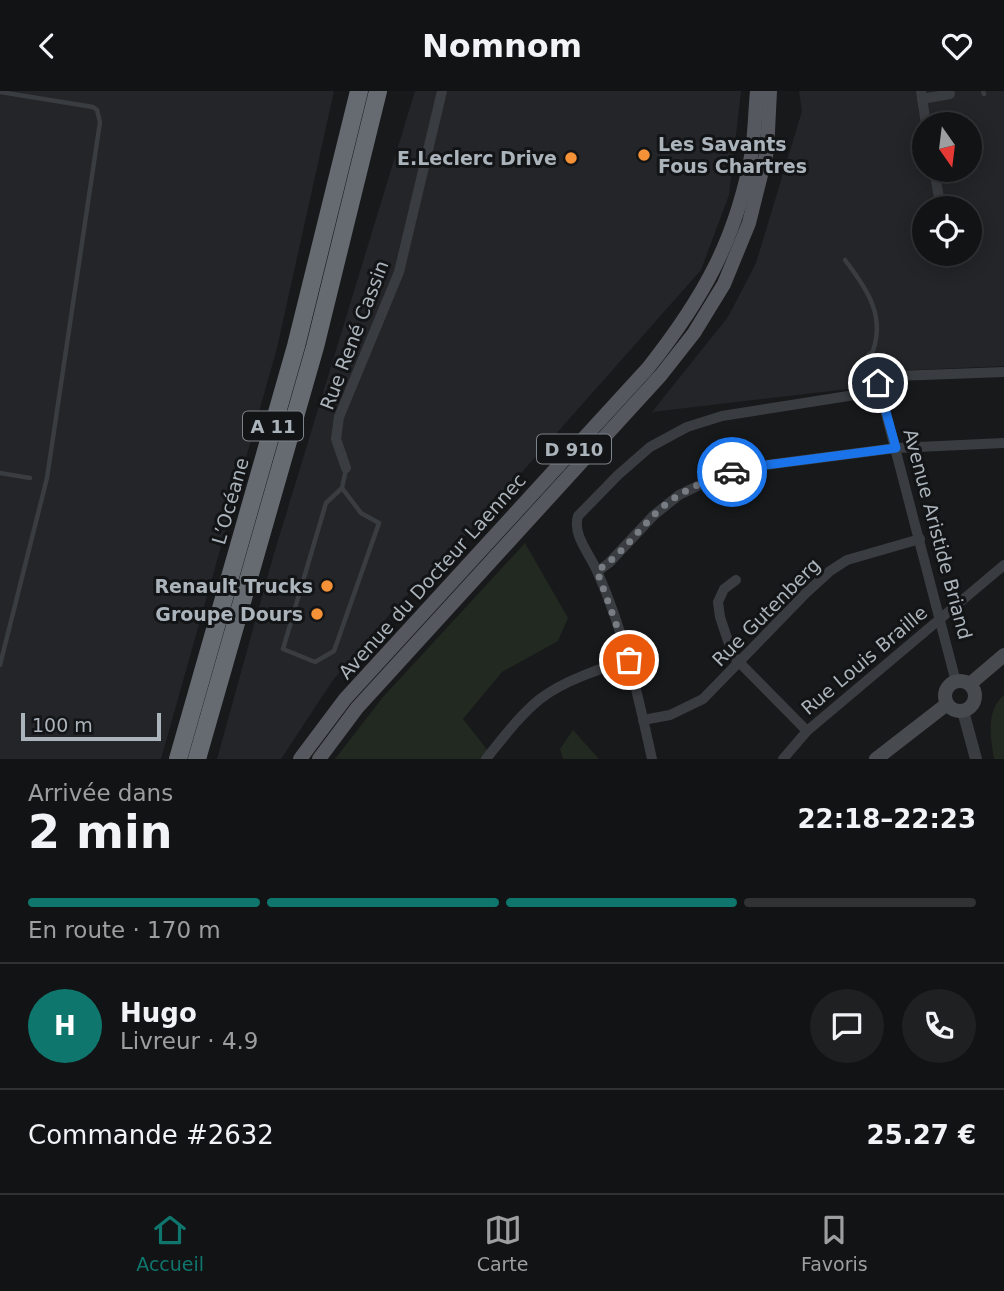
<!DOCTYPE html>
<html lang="fr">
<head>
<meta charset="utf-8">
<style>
	:root { --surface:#121314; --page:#1f2022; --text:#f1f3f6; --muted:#9c9ea0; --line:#313234; --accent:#0f766e }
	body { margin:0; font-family:"DejaVu Sans",sans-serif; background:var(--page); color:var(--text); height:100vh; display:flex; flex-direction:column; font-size:26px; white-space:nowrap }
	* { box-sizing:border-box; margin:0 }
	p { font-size:23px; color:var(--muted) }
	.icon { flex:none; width:38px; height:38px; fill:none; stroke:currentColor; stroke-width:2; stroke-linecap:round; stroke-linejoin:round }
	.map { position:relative; height:668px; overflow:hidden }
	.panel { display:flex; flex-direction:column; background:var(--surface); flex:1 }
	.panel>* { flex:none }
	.needle { width:46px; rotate:166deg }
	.controls { position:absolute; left:912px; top:21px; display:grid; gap:14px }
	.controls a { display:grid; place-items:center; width:70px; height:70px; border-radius:50%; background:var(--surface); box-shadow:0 4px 18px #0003,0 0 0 2px var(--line); font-size:35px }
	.scale { position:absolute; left:21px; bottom:18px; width:140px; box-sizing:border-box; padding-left:7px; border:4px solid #abb3bb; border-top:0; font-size:19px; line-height:24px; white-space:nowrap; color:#abb3bb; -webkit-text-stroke:5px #131416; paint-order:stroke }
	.pin { position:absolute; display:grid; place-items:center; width:60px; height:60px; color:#fff; margin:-30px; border:4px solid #fff; border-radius:50%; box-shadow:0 2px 7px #0007 }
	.courier { position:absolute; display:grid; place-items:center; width:70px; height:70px; margin:-35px; border:5px solid #1a73e8; border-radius:50%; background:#fff; color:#222; box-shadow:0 2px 9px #0007 }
	.headline em { font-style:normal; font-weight:600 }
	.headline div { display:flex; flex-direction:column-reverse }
	.headline { display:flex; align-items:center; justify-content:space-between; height:119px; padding:0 28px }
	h1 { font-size:46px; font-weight:600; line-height:52px }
	.bar { display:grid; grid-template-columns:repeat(4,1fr); gap:10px 7px; align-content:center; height:84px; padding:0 28px }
	.bar i { height:9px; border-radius:5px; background:var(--line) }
	.bar .on { background:var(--accent) }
	.bar p { grid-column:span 4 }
	.line { display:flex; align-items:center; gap:18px; padding:0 28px; border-top:2px solid var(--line) }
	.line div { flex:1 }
	.round { display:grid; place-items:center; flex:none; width:74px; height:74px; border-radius:37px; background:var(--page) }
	header { display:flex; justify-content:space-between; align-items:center; height:91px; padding:0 28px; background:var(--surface); font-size:32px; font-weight:600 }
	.dock { display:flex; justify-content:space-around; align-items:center; height:98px; border-top:2px solid var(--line); background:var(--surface); font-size:19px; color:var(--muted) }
	.dock a { display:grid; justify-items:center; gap:4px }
	.dock .on { color:var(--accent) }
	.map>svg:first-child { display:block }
</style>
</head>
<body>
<header><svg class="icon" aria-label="back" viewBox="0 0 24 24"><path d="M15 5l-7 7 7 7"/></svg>Nomnom<svg class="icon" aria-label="heart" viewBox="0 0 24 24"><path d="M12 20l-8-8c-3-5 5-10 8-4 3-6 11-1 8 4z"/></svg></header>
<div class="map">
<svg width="1004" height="668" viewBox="0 0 1004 668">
	<rect width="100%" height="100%" fill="#18191b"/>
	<g fill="#242528" fill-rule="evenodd">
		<polygon points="0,0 334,0 277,257 161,668 0,668"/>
		<polygon points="415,0 741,0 729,104 701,179 469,441 396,516 333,589 281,668 217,668 273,466"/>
		<path d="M799 0H1004V275L890 280 865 296 652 321 728 226 756 172 802 20ZM924 33H970V79H924ZM924 117H970V163H924Z"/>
	</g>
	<g fill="#212920">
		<polygon points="525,452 568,527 558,550 502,581 463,628 493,666 492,668 335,668 383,606"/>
		<path d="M1004 604V668H994C991 647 985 620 1004 604Z"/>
		<polygon points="573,639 598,667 598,668 563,668 560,658"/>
	</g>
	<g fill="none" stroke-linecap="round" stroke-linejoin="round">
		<g stroke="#393c40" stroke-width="4.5">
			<polyline points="983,0 984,3"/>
			<polyline points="0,1 93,16 97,19 100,31 47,387 0,574"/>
			<path d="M845 169C868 199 887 227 871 265"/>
			<polyline points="0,382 30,387"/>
			<polyline points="342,397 361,422 379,432 334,560 315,571 283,558 326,412 342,397 346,378"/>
		</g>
		<g stroke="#393c40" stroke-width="10">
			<polyline points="921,0 926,33"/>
			<polyline points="922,8 950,3"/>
			<polyline points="934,79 941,117"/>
			<polyline points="871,265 956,591"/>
			<polyline points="878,292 896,285 1004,281"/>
			<polyline points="346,377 336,348 339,326 399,181 442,0"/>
			<polyline points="598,480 609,472 654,424 679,404 716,386 758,375 896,357 1004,352"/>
			<polyline points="736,489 724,498 718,511 720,526 733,565 807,640"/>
			<polyline points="643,629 670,624 703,608 806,502 830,480 847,469 920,448"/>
			<path d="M486 668C503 647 519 625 540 608 564 589 600 578 629 569"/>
			<path d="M652 668C638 604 624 540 597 480 590 463 572 444 578 425L618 384 650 356 687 336 722 325 880 300"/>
			<polyline points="783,668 807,640 1004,474"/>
		</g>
		<polyline stroke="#393c40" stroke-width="12" points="963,620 976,668"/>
		<g stroke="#474b50" stroke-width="14">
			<circle cx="960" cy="605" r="15"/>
			<polyline points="970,593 1004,564"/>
			<polyline points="876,668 947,613"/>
		</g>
		<g stroke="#55595f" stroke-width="14">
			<path d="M300 668 345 608 648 277C702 209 737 148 752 60 755 40 755 20 757 0"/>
			<polyline points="319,668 357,617 661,284 694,242 724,193 749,132 767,60 770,0"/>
		</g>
		<g stroke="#656b71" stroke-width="18">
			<polyline points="178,668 296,255 359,0"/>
			<polyline points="197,668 315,256 378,0"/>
		</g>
	</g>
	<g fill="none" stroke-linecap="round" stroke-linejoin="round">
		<path stroke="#787d83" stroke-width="7" stroke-dasharray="0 12.6" d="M629 569 597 480C619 465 634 445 652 426 674 403 702 390 732 381"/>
		<polyline stroke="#1a73e8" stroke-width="9" points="732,381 758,375 896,357 878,292"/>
	</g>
	<g fill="#f59136" stroke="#131416" stroke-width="2.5">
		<circle cx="644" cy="64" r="7"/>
		<circle cx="571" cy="67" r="7"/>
		<circle cx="327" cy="495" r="7"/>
		<circle cx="317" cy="523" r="7"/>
	</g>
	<g text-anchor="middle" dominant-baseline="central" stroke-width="6" stroke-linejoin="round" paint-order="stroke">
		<g fill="#131416" stroke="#7d838a" stroke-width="2">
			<rect x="243" y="320.5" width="60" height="29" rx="5"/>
			<rect x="537" y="343.5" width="74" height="29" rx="5"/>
		</g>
		<g font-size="18" font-weight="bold" fill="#abb3bb">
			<text x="273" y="335">A 11</text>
			<text x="574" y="358">D 910</text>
		</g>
		<g font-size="19" font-weight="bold" fill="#abb3bb" stroke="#131416" text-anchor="end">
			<text x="658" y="53" text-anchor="start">Les Savants<tspan x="658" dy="22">Fous Chartres</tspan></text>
			<text x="557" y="67">E.Leclerc Drive</text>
			<text x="313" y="495">Renault Trucks</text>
			<text x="303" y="523">Groupe Dours</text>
		</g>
		<g font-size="19" fill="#abb3bb" stroke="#131416">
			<text transform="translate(354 244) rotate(-69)">Rue René Cassin</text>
			<text transform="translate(230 410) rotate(-74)">L’Océane</text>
			<text transform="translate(938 443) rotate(75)">Avenue Aristide Briand</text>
			<text transform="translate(432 485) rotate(-48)">Avenue du Docteur Laennec</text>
			<text transform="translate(766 521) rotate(-45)">Rue Gutenberg</text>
			<text transform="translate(864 569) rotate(-40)">Rue Louis Braille</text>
		</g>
	</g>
</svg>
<div class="controls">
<a><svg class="needle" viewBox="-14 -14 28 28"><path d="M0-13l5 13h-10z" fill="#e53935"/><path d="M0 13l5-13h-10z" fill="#9c9ea0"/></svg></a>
<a><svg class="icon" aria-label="locate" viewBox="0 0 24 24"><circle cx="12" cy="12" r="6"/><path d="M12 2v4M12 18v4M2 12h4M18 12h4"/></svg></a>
</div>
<div class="scale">100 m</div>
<div class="pin" style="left:629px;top:569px;background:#ea580c"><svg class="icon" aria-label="bag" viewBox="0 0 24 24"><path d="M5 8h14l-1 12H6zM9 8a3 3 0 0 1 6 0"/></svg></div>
<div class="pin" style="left:878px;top:292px;background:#1f2937"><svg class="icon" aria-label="home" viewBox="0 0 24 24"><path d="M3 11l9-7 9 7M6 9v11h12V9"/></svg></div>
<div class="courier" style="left:732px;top:381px"><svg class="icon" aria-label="car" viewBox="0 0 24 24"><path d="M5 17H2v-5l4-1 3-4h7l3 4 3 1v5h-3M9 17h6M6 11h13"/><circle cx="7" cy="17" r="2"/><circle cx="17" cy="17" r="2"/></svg></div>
</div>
<section class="panel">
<div class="headline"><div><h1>2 min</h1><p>Arrivée dans</p></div><em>22:18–22:23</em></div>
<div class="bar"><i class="on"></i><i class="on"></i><i class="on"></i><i></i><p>En route · 170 m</p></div>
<div class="line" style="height:126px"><b class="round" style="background:var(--accent);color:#fff">H</b><div><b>Hugo</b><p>Livreur · 4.9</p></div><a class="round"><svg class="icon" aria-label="chat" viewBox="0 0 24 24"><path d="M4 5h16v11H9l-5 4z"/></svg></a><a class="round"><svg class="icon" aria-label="phone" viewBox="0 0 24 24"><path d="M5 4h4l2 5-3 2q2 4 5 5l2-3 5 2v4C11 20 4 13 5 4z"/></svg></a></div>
<div class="line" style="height:91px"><div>Commande #2632</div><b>25.27 €</b></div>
</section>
<nav class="dock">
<a class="on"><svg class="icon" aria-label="home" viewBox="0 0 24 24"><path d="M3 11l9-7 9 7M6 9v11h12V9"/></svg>Accueil</a>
<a><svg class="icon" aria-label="map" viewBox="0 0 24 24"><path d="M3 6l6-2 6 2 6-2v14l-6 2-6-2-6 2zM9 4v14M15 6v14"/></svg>Carte</a>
<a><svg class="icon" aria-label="saved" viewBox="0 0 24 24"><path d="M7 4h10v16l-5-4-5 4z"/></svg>Favoris</a>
</nav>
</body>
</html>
